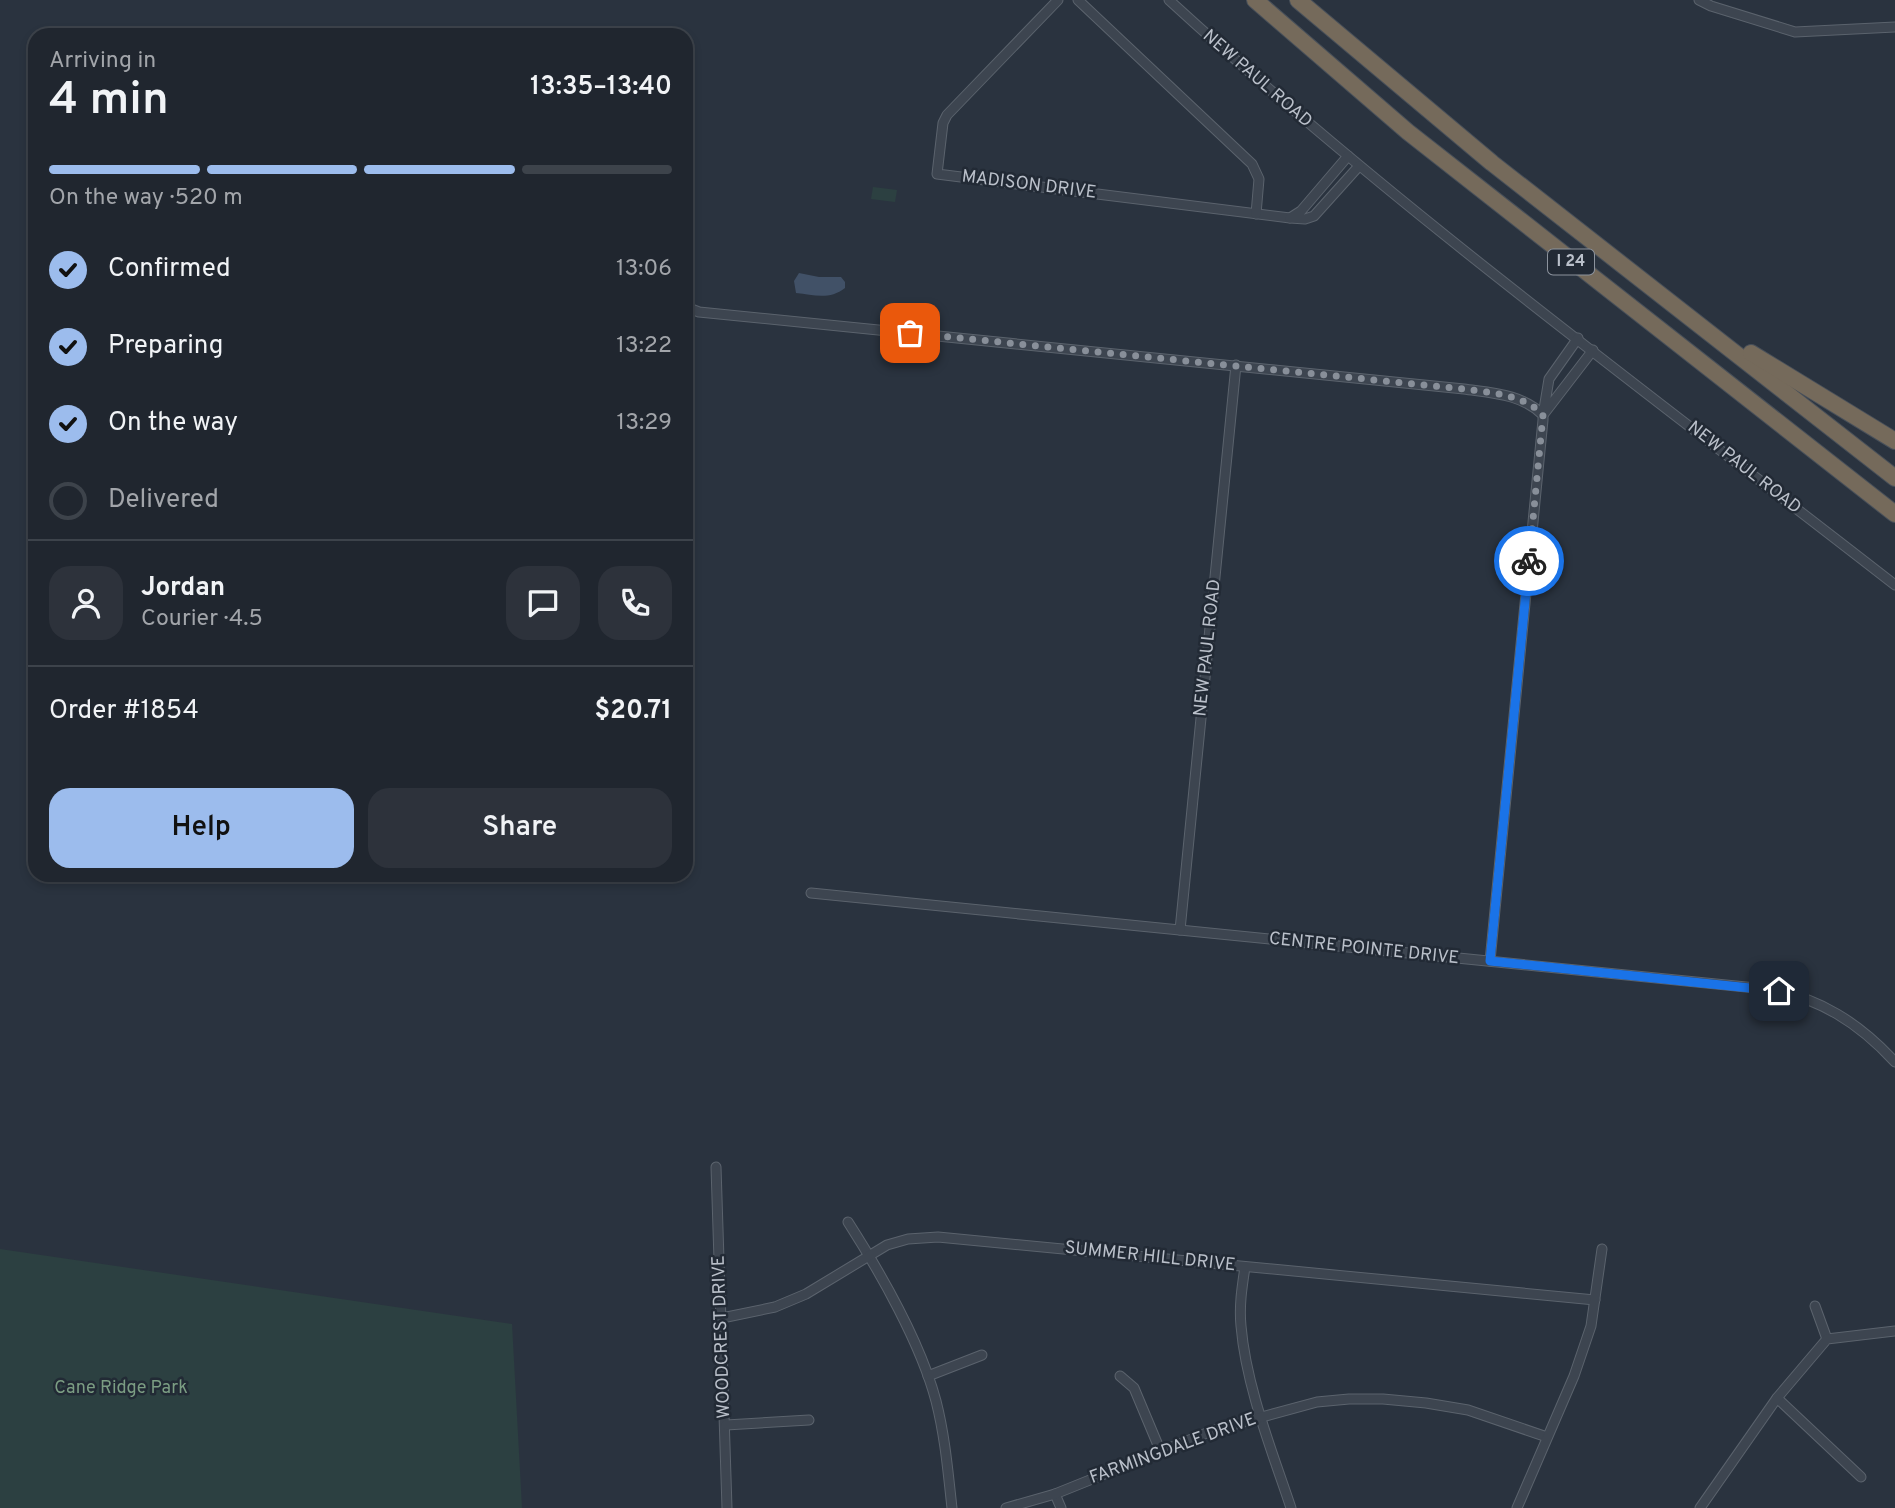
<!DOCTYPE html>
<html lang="en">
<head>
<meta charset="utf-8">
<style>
	:root { --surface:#20262f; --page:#2d323b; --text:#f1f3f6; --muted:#a2a5aa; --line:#3d434b; --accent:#9cbced }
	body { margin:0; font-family:Overpass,sans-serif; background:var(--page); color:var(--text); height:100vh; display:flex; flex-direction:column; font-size:26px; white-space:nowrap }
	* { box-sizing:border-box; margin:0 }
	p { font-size:23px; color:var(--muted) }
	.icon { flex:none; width:38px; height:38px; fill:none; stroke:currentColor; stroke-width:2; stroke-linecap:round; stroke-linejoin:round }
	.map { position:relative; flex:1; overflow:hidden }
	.sheet { position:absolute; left:28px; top:28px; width:665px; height:854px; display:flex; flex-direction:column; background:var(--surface); border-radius:21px; box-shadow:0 4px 10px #0003,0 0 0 2px var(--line) }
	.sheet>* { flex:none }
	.pin { position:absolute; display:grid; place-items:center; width:60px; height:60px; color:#fff; margin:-30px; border-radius:14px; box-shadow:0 4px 10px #0006 }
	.courier { position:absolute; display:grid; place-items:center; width:70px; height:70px; margin:-35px; border:5px solid #1a73e8; border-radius:50%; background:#fff; color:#222; box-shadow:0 2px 9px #0007 }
	.summary em { font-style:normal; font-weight:600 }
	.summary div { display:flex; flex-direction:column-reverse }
	.summary { display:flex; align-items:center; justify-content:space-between; height:119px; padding:0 21px }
	h1 { font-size:46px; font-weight:600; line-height:52px }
	.bar { display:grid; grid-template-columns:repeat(4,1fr); gap:10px 7px; align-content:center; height:84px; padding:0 21px }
	.bar i { height:9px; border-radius:5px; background:var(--line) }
	.bar .on { background:var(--accent) }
	.bar p { grid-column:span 4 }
	.line { display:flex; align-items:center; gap:18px; padding:0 21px; border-top:2px solid var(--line) }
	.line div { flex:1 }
	.round { display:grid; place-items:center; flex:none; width:74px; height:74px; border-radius:21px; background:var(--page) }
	ol { padding:0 21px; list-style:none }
	li { display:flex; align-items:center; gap:21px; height:77px }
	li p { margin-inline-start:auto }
	li .icon { padding:7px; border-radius:50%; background:var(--accent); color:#111; stroke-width:4 }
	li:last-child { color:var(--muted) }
	li i { width:38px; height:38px; border:4px solid var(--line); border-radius:50% }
	.button { display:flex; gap:14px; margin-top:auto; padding:14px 21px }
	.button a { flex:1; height:80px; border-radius:21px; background:var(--accent); color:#111; font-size:28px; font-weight:600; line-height:80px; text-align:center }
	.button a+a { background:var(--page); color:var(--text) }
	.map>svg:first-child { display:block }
</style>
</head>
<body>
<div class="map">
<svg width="1895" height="1508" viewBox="0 0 1895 1508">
	<rect width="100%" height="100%" fill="#2a333f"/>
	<g fill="#2c4041">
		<polygon points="873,187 897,190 895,202 871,199"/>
		<polygon points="0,1249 512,1324 522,1508 0,1508"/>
	</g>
	<path fill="#415167" d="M799 273 819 277H841L845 282V288C830 300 814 295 796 293L794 281Z"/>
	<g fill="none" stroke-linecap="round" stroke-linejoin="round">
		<g stroke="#5b636d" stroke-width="11">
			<g id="minor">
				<polyline points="1058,0 947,115 943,123 937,174 1290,218"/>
				<polyline points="1078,0 1252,164 1259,179 1256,214"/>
				<path d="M1169 0C1398 210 1650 394 1895 585"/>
				<polyline points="1699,0 1711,6 1795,32 1895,27"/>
				<polyline points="1348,156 1301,211 1290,218 1305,219 1314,216 1359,166"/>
				<path d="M686 307 699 312 1464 389C1492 393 1522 394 1543 415V420L1490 961"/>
				<polyline points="1578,338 1549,379 1543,415 1593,350"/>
				<path d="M811 893 1766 989C1819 997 1859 1023 1895 1062"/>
				<polyline points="1180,930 1236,365"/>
				<polyline points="716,1167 727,1508"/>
				<path d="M848 1222C880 1272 921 1344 936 1401 945 1436 948 1472 952 1508"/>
				<path d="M1245 1267C1242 1287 1239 1306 1241 1326 1246 1386 1272 1451 1291 1508"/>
				<polyline points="1815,1306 1827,1339"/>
				<polyline points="722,1318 775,1307 806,1294 887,1245 908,1239 938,1237 1595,1300"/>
				<polyline points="928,1376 982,1355"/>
				<polyline points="1120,1376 1134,1388 1160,1450"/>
				<polyline points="1777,1398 1861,1477"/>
				<polyline points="726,1425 809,1420"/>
				<polyline points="1055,1494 1061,1508"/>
				<polyline points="1006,1508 1055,1494 1214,1430 1317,1402 1349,1399 1383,1399 1426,1403 1468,1410 1547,1437"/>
				<polyline points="1517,1508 1574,1376 1591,1326 1602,1249"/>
				<polyline points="1700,1508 1777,1398 1827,1339 1895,1331"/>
			</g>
		</g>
		<g stroke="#48505a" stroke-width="18">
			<g id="motorway">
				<polyline points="1255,0 1408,132 1895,514"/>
				<polyline points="1298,0 1492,163 1895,478"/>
				<polyline points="1751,353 1895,441"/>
			</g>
		</g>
		<use href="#minor" stroke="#3d4550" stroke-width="9"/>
		<use href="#motorway" stroke="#756a5b" stroke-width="16"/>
	</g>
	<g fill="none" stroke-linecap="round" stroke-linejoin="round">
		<path stroke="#888f99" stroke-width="7" stroke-dasharray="0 12.6" d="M910 333 1464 389C1492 393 1523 394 1543 415L1529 561"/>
		<polyline stroke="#1a73e8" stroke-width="9" points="1529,561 1490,961 1779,991"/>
	</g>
	<g text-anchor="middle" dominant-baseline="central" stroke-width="5" stroke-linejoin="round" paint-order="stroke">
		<rect fill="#222a35" stroke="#8c939d" stroke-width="2" x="1548" y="249.5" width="46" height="25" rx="5"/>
		<g font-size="16" font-weight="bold" fill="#bac0ca">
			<text x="1571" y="262">I 24</text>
		</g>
		<g font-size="18" fill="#bac0ca" stroke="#222a35">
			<text transform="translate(1257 79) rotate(41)">NEW PAUL ROAD</text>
			<text transform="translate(1029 185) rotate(7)">MADISON DRIVE</text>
			<text transform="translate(1744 468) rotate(38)">NEW PAUL ROAD</text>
			<text transform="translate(1208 648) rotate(-84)">NEW PAUL ROAD</text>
			<text transform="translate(1364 949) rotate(6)">CENTRE POINTE DRIVE</text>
			<text transform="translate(1150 1257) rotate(6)">SUMMER HILL DRIVE</text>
			<text transform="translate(722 1337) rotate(-92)">WOODCREST DRIVE</text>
			<text transform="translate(1173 1449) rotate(-20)">FARMINGDALE DRIVE</text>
		</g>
		<g font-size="18" fill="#7b9d83" stroke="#222a35">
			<text x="121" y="1388">Cane Ridge Park</text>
		</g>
	</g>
</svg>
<div class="pin" style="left:910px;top:333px;background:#ea580c"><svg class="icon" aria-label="bag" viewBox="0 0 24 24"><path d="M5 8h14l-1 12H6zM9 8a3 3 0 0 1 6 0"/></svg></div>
<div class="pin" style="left:1779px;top:991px;background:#1f2937"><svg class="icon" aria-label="home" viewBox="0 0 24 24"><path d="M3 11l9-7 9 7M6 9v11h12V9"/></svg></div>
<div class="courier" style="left:1529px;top:561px"><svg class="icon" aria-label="bike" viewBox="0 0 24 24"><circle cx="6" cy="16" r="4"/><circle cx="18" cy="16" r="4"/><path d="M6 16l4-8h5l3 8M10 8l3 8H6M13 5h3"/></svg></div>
<section class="sheet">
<div class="summary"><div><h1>4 min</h1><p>Arriving in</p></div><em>13:35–13:40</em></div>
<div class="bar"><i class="on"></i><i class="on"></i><i class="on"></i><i></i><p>On the way · 520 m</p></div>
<ol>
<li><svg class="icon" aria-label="check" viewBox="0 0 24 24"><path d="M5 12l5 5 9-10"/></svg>Confirmed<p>13:06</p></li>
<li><svg class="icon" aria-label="check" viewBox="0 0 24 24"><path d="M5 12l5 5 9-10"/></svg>Preparing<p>13:22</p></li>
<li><svg class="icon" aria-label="check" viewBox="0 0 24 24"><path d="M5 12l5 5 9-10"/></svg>On the way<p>13:29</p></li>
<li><i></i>Delivered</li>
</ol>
<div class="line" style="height:126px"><a class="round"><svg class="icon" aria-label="person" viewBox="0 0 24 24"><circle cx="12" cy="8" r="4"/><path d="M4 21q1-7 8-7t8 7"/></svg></a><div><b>Jordan</b><p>Courier · 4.5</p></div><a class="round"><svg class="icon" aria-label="chat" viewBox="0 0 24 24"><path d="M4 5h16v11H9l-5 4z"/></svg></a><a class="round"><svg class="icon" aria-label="phone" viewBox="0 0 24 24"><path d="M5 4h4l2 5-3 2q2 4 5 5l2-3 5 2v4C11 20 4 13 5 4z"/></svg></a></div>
<div class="line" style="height:91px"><div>Order #1854</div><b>$20.71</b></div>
<div class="button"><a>Help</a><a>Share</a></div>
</section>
</div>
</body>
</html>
